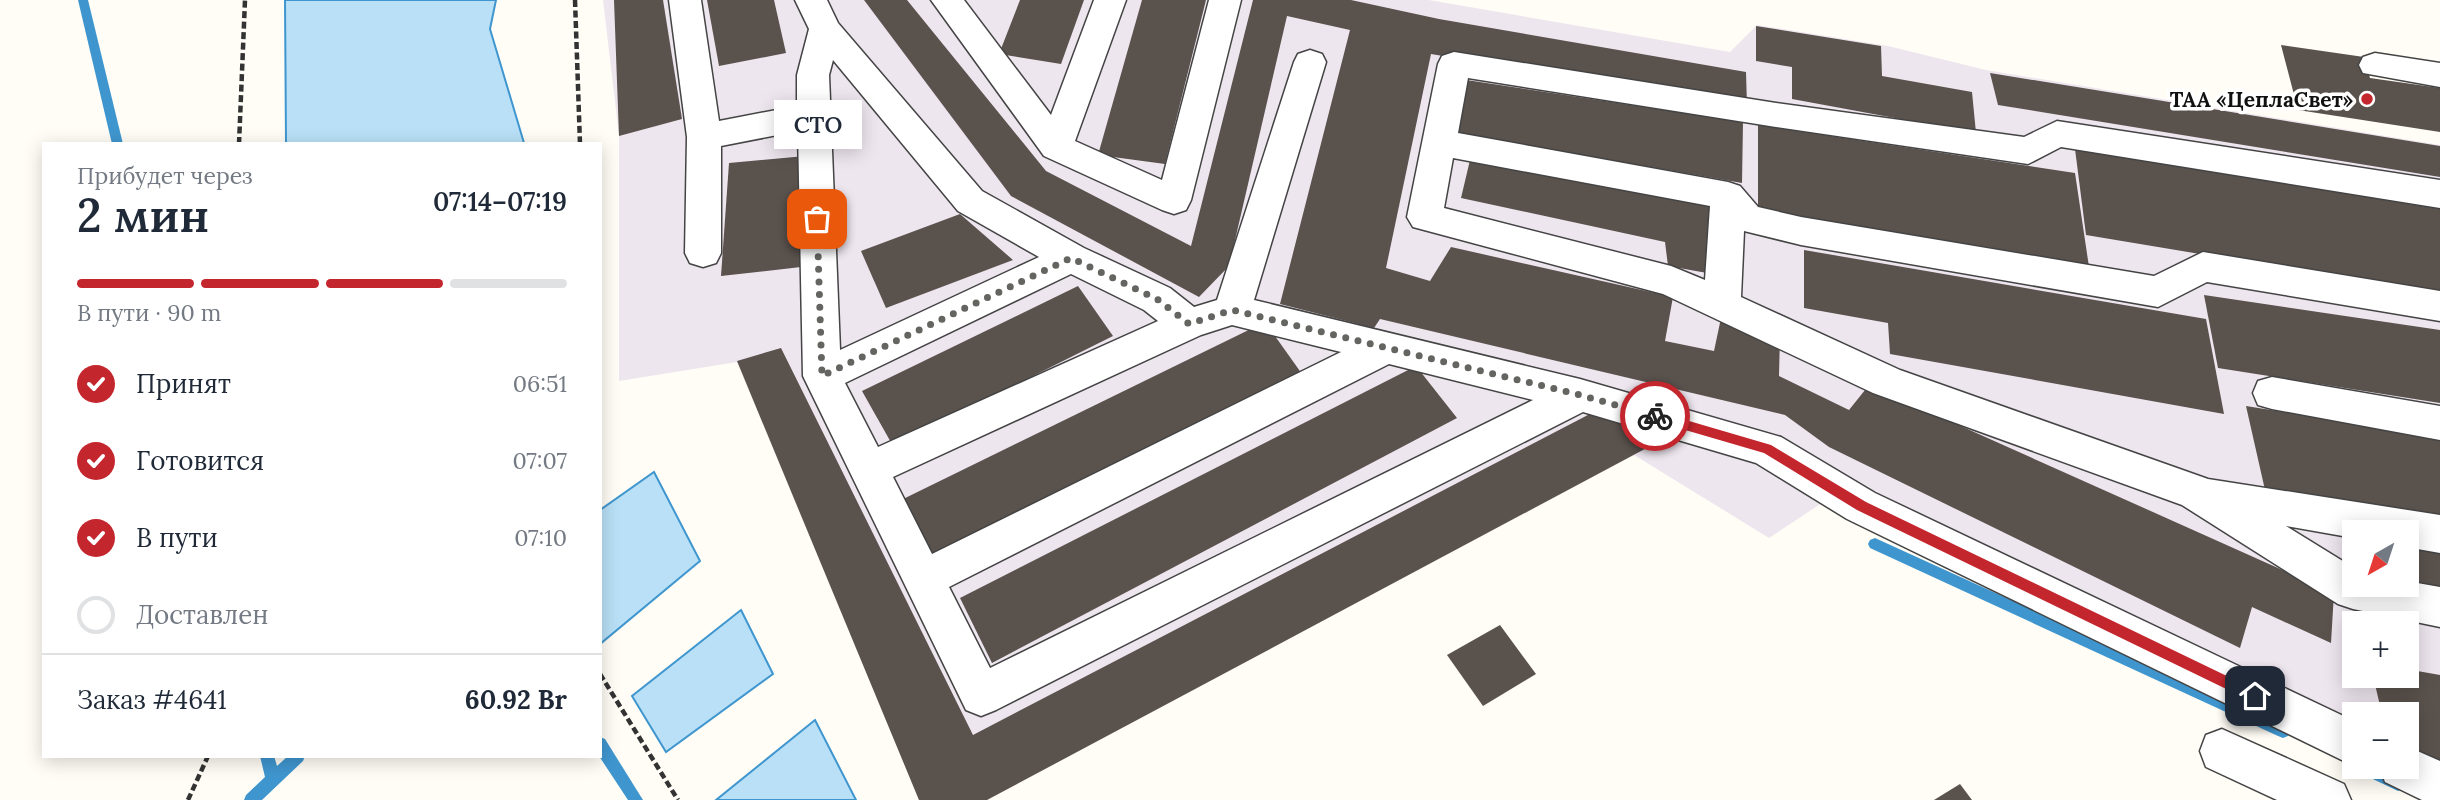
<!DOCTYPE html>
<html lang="ru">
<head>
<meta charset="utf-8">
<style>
	:root { --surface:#fff; --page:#f2f2f3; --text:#1f2937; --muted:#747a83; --line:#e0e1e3; --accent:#c4262e }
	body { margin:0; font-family:Lora,serif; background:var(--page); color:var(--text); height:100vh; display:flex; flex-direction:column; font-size:26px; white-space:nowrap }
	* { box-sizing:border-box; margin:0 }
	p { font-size:23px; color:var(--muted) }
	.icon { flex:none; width:38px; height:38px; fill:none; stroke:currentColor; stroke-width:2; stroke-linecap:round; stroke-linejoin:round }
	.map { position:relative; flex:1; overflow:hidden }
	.side { position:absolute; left:42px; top:142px; width:560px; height:616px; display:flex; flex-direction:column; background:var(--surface); border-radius:0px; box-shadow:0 4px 18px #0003 }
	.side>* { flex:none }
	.needle { width:46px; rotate:219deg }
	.tools { position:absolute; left:2342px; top:520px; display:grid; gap:14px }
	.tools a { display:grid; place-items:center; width:77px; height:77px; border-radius:0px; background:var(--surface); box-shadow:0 4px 18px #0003; font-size:35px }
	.pin { position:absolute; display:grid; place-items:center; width:60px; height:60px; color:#fff; margin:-30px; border-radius:14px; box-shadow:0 4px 10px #0006 }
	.courier { position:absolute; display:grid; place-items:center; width:70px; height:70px; margin:-35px; border:5px solid #c4262e; border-radius:50%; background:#fff; color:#222; box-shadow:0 2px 9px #0007 }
	.bubble { position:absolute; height:49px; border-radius:0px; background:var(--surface); box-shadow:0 4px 18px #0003; font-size:23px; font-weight:600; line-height:49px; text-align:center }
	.headline em { font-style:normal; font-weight:600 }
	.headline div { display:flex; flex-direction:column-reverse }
	.headline { display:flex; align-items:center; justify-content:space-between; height:119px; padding:0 35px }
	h1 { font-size:46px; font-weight:600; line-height:52px }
	.bar { display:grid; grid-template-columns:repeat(4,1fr); gap:10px 7px; align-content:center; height:84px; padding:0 35px }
	.bar i { height:9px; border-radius:5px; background:var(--line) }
	.bar .selected { background:var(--accent) }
	.bar p { grid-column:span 4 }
	.line { display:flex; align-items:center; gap:18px; padding:0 35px; border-top:2px solid var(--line) }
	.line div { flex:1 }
	ol { padding:0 35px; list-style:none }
	li { display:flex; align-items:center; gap:21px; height:77px }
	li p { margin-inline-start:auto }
	li .icon { padding:7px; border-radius:50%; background:var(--accent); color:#fff; stroke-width:4 }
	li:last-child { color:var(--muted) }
	li i { width:38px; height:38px; border:4px solid var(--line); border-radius:50% }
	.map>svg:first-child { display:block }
</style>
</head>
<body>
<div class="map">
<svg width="2440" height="800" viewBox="0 0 2440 800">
	<rect width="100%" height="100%" fill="#fffdf5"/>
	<path fill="#eee6ef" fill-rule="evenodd" d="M603 0H1429L1730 52 1757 25 1888 46 1986 70 2440 145V765L2406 714H2354V747L1828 499 1769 538 1634 455 987 800H919L737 362 619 381V136ZM2354 532H2406V584H2354ZM2354 623H2406V676H2354Z"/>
	<g fill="#b9e0f7" stroke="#3f96cf" stroke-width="2">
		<polygon points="285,0 496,0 490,29 524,143 286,143"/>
		<polygon points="654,472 700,561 600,644 600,510"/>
		<polygon points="741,610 773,674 666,752 632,696"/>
		<polygon points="815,720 856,800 716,800"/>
	</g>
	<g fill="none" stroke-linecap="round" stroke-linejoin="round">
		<g fill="#3f96cf" fill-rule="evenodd">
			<polygon points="78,0 88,0 123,144 112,144"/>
			<polygon points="1875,538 2288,726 2290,731 2288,736 2283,738 2278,736 1870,548 1868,544 1870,540"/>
			<polygon points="600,737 605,739 643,800 628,800 599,756"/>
			<polygon points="260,756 274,756 277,766 288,756 305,756 303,761 262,800 244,800 246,795 265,777"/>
			<polygon points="2354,766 2378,766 2403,779 2405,784 2403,789 2398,791 2356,771"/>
		</g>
	</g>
	<g fill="#5a524d">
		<polygon points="614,0 663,0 682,119 619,136"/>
		<polygon points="707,0 774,0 786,53 719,66"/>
		<polygon points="864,0 907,0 1046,171 1191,246 1253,0 1351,0 1439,19 1746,72 1747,106 1431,54 1386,268 1430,281 1451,247 1673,297 1665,341 1714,351 1721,318 1780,335 1779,376 1849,410 1869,385 2334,593 2331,643 2252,607 2240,648 1829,447 1785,415 1380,319 1374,328 1280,304 1350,30 1287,16 1229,266 1199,297 1011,196"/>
		<polygon points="1020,0 1084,0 1061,64 999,54"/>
		<polygon points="1142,0 1206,0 1165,164 1098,155"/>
		<polygon points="1756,26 1881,46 1882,76 1972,92 1976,133 1792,99 1792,67 1756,61"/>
		<polygon points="2281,45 2364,57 2370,78 2440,88 2440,132 2298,110"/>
		<polygon points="1990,73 2440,146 2440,177 1998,105"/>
		<polygon points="1453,78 1743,122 1742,183 1450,132"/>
		<polygon points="1758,125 2075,173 2089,267 1758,212"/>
		<polygon points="2075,149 2440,209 2440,294 2086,235"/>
		<polygon points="805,156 801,267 721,276 729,163"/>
		<polygon points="1470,160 1713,204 1707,273 1668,266 1665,242 1461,198"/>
		<polygon points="960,214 1013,260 886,308 861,251"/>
		<polygon points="1804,250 2206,319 2224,414 1890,354 1888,323 1804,308"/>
		<polygon points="1078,286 1113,336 893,446 862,391"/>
		<polygon points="2204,295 2440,330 2440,403 2218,368"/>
		<polygon points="1265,322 1302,374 926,563 895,503"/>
		<polygon points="781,348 973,735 1609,404 1656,443 987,800 919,800 737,361"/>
		<polygon points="1416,366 1457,418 992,663 960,598"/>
		<polygon points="2246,406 2440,437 2440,521 2265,490"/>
		<polygon points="2343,529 2354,531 2354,572 2350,571"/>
		<polygon points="2406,540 2440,546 2440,589 2406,583"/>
		<polygon points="1500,625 1536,674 1483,706 1447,655"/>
		<polygon points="2406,669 2440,675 2440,765 2406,758 2406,714 2382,714 2373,676 2406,676"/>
		<polygon points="1960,784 1972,800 1934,800"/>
	</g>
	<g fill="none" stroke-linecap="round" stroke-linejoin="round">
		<g stroke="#444" stroke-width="3">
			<g id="minor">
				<path d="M669 0H701L719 121 797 106V75L809 29 795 0H827L838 23 982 191 1084 248 1170 288 1194 307 1217 300 1294 62 1298 54 1310 50 1322 54 1326 62 1254 300 1580 379 1781 437 1875 493 2354 721V766L1847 519 1756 463 1583 412 996 710 981 716 966 710 803 376 798 131 721 146V253L716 263 703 267 690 263 685 253 687 137ZM833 60 958 211 1039 257 840 350 829 75ZM1071 274 1144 310 1158 321 878 447 845 383ZM1232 325 1341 352 932 554 893 477 1201 335ZM1389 364 1533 400 990 668 949 587Z"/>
				<polygon points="931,0 964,0 1051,115 1094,0 1126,0 1075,141 1162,180 1209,0 1241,0 1191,200 1186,210 1174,214 1162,210 1044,156"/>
				<path d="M1454 52 1776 103 2024 137 2057 121 2440 180V208L2061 147 2028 164 1776 127 1468 78 1458 133 1728 182 1740 186 1758 207 1801 217 2154 276 2203 252 2440 291V321L2207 282 2158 307 1801 245 1744 231 1741 297 1900 370 2208 479 2440 515V553L2406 547V532H2354V538L2286 526 2354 568V584H2406V581L2440 587V627L2353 609 2338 604 2182 505 1873 393 1663 294 1413 227 1407 217 1438 64 1442 56ZM1453 158 1710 206 1705 280 1671 266 1444 208Z"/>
				<polygon points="2375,53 2440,63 2440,87 2363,73 2359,65 2363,57"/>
				<polygon points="2272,377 2440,406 2440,440 2272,409 2258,405 2253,393 2258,381"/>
				<polygon points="2222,729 2344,784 2351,800 2277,800 2206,767 2200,751 2206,735"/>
				<polygon points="2406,746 2440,761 2440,800 2422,800 2385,782 2379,766 2406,766"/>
			</g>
		</g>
		<g stroke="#333" stroke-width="4.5" stroke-dasharray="7 3.5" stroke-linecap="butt">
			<polyline points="575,0 580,144"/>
			<polyline points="239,144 245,0"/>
			<polyline points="600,674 678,800"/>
			<polyline points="188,800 208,756"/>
		</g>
		<use href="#minor" fill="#fff" fill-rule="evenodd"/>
	</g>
	<polygon fill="#c4262e" points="1655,411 1771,445 1866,502 2260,692 2260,701 2251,701 1857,510 1764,453 1651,420 1650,416"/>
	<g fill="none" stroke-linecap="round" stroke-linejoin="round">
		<polyline stroke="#646461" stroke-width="7" stroke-dasharray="0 12.6" points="817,219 822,376 1071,258 1157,299 1189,324 1232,310 1580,395 1655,416"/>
	</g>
	<circle fill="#c4262e" stroke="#fff" stroke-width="2.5" cx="2367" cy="99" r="7"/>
	<g text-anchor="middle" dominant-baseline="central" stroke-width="7" stroke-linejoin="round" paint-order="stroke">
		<g font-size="21" font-weight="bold" fill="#111" stroke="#fff" text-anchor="end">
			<text x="2353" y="99">ТАА «ЦеплаСвет»</text>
		</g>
	</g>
</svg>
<div class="tools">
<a><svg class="needle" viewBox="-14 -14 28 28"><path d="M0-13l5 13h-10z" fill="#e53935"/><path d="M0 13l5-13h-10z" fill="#747a83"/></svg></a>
<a>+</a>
<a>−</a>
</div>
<div class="pin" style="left:817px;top:219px;background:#ea580c"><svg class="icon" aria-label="bag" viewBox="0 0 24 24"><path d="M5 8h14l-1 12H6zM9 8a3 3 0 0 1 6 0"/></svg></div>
<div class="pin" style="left:2255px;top:696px;background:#1f2937"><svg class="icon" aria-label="home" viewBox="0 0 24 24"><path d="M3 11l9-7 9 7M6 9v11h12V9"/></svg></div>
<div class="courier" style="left:1655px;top:416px"><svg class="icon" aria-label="bike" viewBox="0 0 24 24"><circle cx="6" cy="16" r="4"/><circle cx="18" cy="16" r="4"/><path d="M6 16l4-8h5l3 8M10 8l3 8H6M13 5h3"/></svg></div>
<div class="bubble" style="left:774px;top:100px;width:88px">СТО</div>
<section class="side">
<div class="headline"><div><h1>2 мин</h1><p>Прибудет через</p></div><em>07:14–07:19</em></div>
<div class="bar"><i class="selected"></i><i class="selected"></i><i class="selected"></i><i></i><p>В пути · 90 m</p></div>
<ol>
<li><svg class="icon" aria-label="check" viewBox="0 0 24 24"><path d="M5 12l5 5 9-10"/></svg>Принят<p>06:51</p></li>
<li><svg class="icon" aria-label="check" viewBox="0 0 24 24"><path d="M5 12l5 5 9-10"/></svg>Готовится<p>07:07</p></li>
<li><svg class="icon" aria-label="check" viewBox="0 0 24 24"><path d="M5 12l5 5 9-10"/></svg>В пути<p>07:10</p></li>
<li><i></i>Доставлен</li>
</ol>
<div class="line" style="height:91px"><div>Заказ #4641</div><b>60.92 Br</b></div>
</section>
</div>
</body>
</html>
